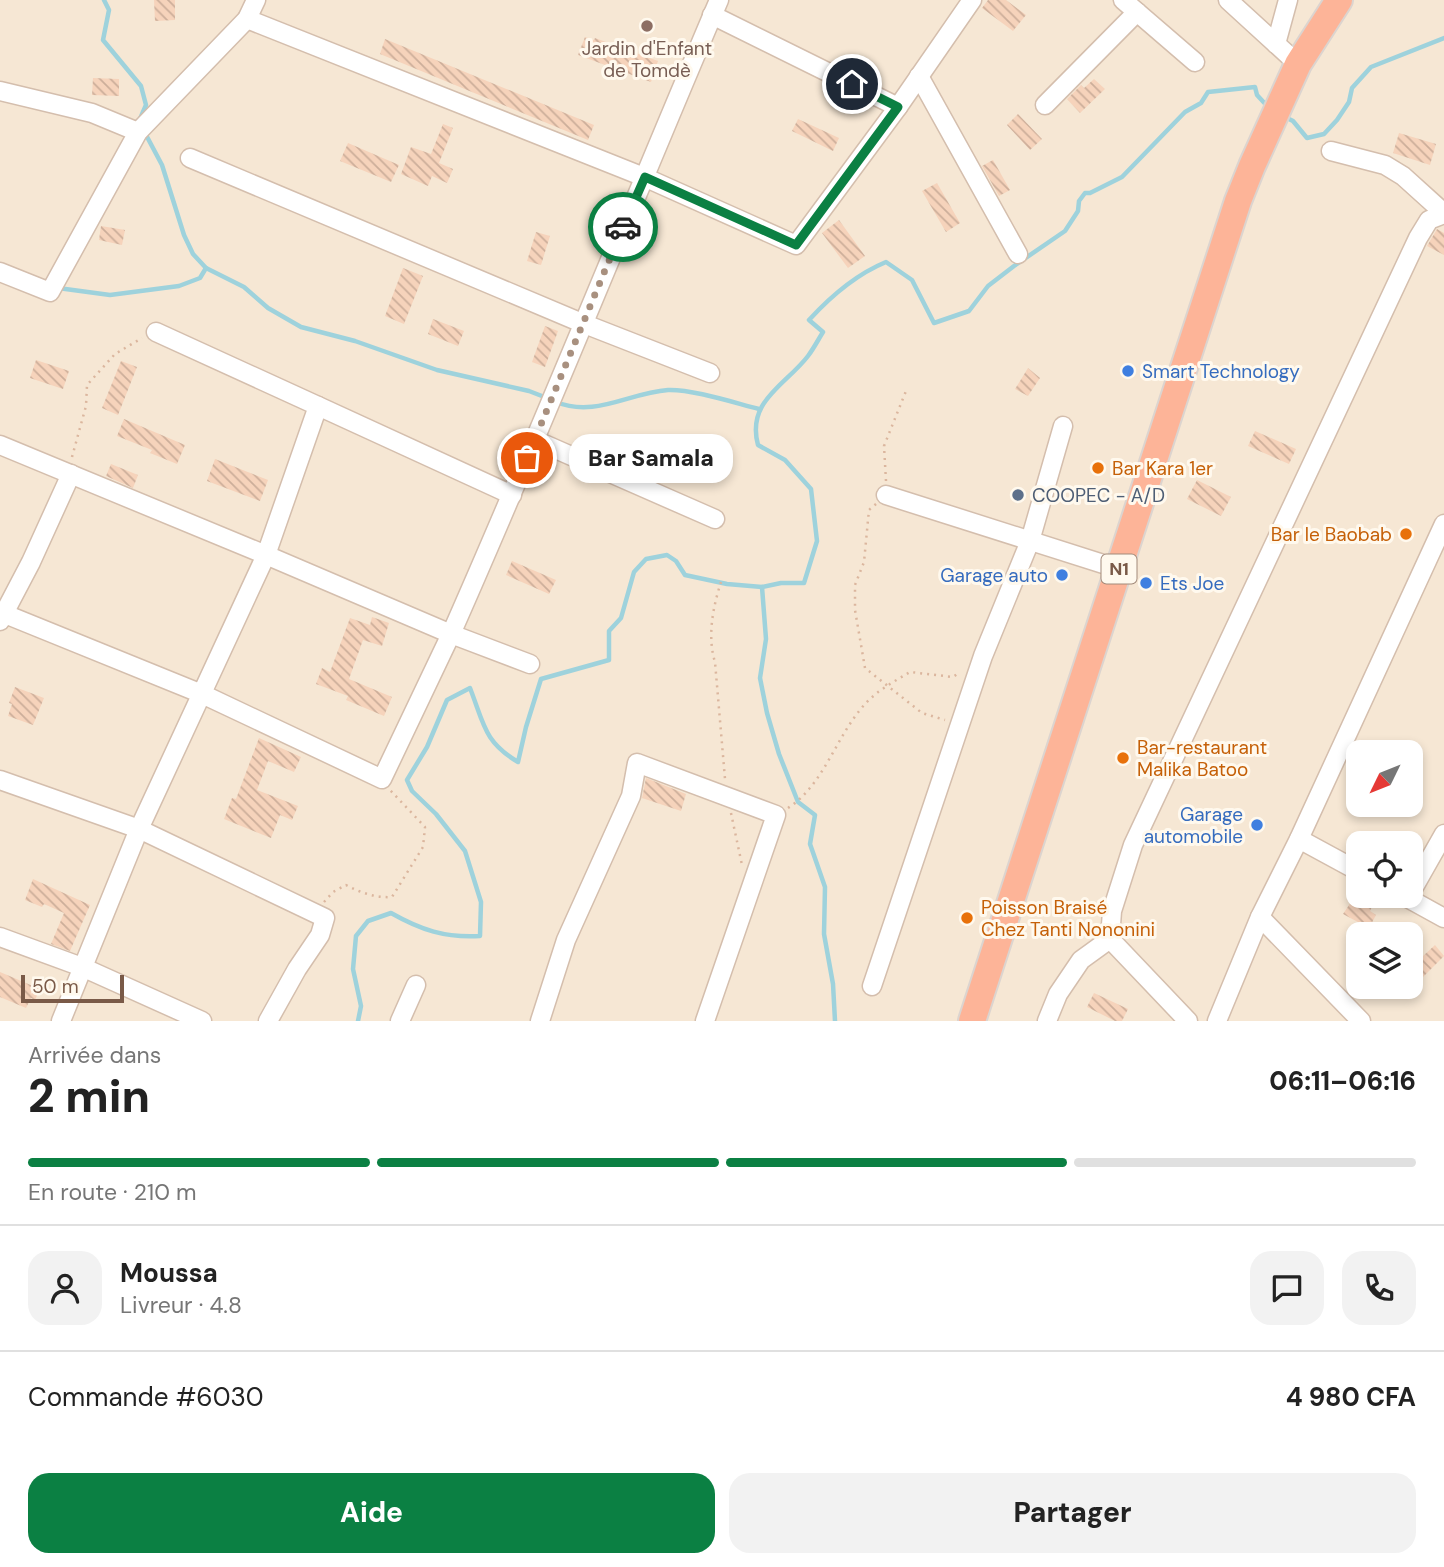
<!DOCTYPE html>
<html lang="fr">
<head>
<meta charset="utf-8">
<style>
	:root { --surface:#fff; --page:#f2f2f2; --text:#222; --muted:#767676; --line:#e0e0e0; --accent:#0b8043 }
	body { margin:0; font-family:"DM Sans",sans-serif; background:var(--page); color:var(--text); height:100vh; display:flex; flex-direction:column; font-size:26px; white-space:nowrap }
	* { box-sizing:border-box; margin:0 }
	p { font-size:23px; color:var(--muted) }
	.icon { flex:none; width:38px; height:38px; fill:none; stroke:currentColor; stroke-width:2; stroke-linecap:round; stroke-linejoin:round }
	.map { position:relative; height:1021px; overflow:hidden }
	.details { display:flex; flex-direction:column; background:var(--surface); flex:1 }
	.details>* { flex:none }
	.needle { width:46px; rotate:227deg }
	.buttons { position:absolute; left:1346px; top:740px; display:grid; gap:14px }
	.buttons a { display:grid; place-items:center; width:77px; height:77px; border-radius:14px; background:var(--surface); box-shadow:0 4px 10px #0003; font-size:35px }
	.scale { position:absolute; left:21px; bottom:18px; width:103px; box-sizing:border-box; padding-left:7px; border:4px solid #7a5a48; border-top:0; font-size:19px; line-height:24px; white-space:nowrap; color:#7a5a48; -webkit-text-stroke:5px #fff9ee; paint-order:stroke }
	.pin { position:absolute; display:grid; place-items:center; width:60px; height:60px; color:#fff; margin:-30px; border:4px solid #fff; border-radius:50%; box-shadow:0 2px 7px #0007 }
	.courier { position:absolute; display:grid; place-items:center; width:70px; height:70px; margin:-35px; border:5px solid #0b8043; border-radius:50%; background:#fff; color:#222; box-shadow:0 2px 9px #0007 }
	.bubble { position:absolute; height:49px; border-radius:21px; background:var(--surface); box-shadow:0 4px 10px #0003; font-size:23px; font-weight:800; line-height:49px; text-align:center }
	.summary em { font-style:normal; font-weight:800 }
	.summary div { display:flex; flex-direction:column-reverse }
	.summary { display:flex; align-items:center; justify-content:space-between; height:119px; padding:0 28px }
	h1 { font-size:46px; font-weight:800; line-height:52px }
	.bar { display:grid; grid-template-columns:repeat(4,1fr); gap:10px 7px; align-content:center; height:84px; padding:0 28px }
	.bar i { height:9px; border-radius:5px; background:var(--line) }
	.bar .on { background:var(--accent) }
	.bar p { grid-column:span 4 }
	.line { display:flex; align-items:center; gap:18px; padding:0 28px; border-top:2px solid var(--line) }
	.line div { flex:1 }
	.round { display:grid; place-items:center; flex:none; width:74px; height:74px; border-radius:21px; background:var(--page) }
	.button { display:flex; gap:14px; margin-top:auto; padding:14px 28px }
	.button a { flex:1; height:80px; border-radius:21px; background:var(--accent); color:#fff; font-size:28px; font-weight:800; line-height:80px; text-align:center }
	.button a+a { background:var(--page); color:var(--text) }
	.map>svg:first-child { display:block }
</style>
</head>
<body>
<div class="map">
<svg width="1444" height="1021" viewBox="0 0 1444 1021">
	<defs>
		<pattern id="building-back-hatch" width="6" height="6" patternUnits="userSpaceOnUse" patternTransform="scale(1.75)"><rect width="6" height="6" fill="#f6d3bb"/><path d="M-1 5l2 2M0 0l6 6M5-1l2 2" fill="none" stroke="#ccae9a"/></pattern>
	</defs>
	<rect width="100%" height="100%" fill="#fef5e6"/>
	<path fill="#f6e7d4" fill-rule="evenodd" d="M0 0H1444V1021H0ZM1358 752H1410V805H1358ZM1358 844H1410V896H1358ZM1358 934H1410V987H1358Z"/>
	<g fill="none" stroke-linecap="round" stroke-linejoin="round">
		<g stroke="#9ed2dc" stroke-width="4.5">
			<polyline points="104,0 109,10 103,40 141,86 146,105 140,119"/>
			<polyline points="1283,116 1293,121 1307,138 1324,134 1337,120 1349,102 1352,88 1371,67 1444,38"/>
			<polyline points="145,133 162,165 184,235 193,254 206,268 244,287 268,308 301,327 355,341 437,370 529,391 547,398"/>
			<polyline points="58,288 110,295 179,286 200,278 206,268"/>
			<path d="M556 402C595 418 628 393 668 390 692 389 735 403 759 409"/>
			<polyline points="762,587 766,639 760,678 767,713 779,754 798,802 815,815 810,844 825,887 824,934 833,984 835,1021"/>
			<path d="M358 1021 361 1006 353 969 356 936 368 921 391 913C421 930 445 938 480 936L481 902 465 851 436 814 412 791 407 780 427 747 447 700 470 688C484 724 484 742 518 762L526 727 541 679 609 660V631L621 618 634 572 646 559 667 555 676 561 685 575 727 584 762 587 781 583H804L817 541 811 489 785 460 758 445C746 401 786 385 808 356 814 348 818 340 823 332L809 320C830 297 857 274 886 262L912 280 934 323 969 311 988 286 1014 266 1065 231 1078 211 1079 201 1085 193H1090L1122 177 1185 112 1201 103 1208 92 1255 87 1257 95 1269 108"/>
		</g>
	</g>
	<g fill="url(#building-back-hatch)">
		<polygon points="154,0 175,0 175,20 155,21"/>
		<polygon points="988,0 1006,0 1026,15 1013,31 982,8"/>
		<polygon points="585,37 594,40 595,38 658,61 651,82 578,55"/>
		<polygon points="385,39 594,125 588,140 380,54"/>
		<polygon points="93,78 119,79 119,96 92,95"/>
		<polygon points="1094,79 1105,89 1080,113 1067,99 1081,85 1084,88"/>
		<polygon points="1018,114 1042,139 1030,150 1007,125"/>
		<polygon points="798,119 839,138 833,151 792,131"/>
		<polygon points="443,124 453,128 439,163 453,169 447,183 432,176 428,186 401,174 411,147 431,154"/>
		<polygon points="1399,133 1436,144 1430,165 1393,153"/>
		<polygon points="348,143 399,165 391,182 340,161"/>
		<polygon points="993,160 1010,190 999,196 982,166"/>
		<polygon points="937,183 960,223 946,232 922,191"/>
		<polygon points="839,220 865,256 848,268 822,233"/>
		<polygon points="101,226 125,230 122,245 99,240"/>
		<polygon points="1437,229 1444,233 1444,255 1427,246"/>
		<polygon points="536,232 550,236 541,265 527,261"/>
		<polygon points="403,268 423,276 404,324 385,316"/>
		<polygon points="433,319 464,331 458,346 428,334"/>
		<polygon points="545,326 558,331 545,367 532,362"/>
		<polygon points="36,360 69,371 63,389 30,378"/>
		<polygon points="121,361 137,367 118,415 102,408"/>
		<polygon points="1028,368 1040,378 1028,396 1015,389"/>
		<polygon points="124,419 185,445 177,464 150,453 152,450 117,436"/>
		<polygon points="1255,431 1296,449 1289,464 1248,446"/>
		<polygon points="215,459 268,480 260,501 207,481"/>
		<polygon points="111,464 138,475 133,488 106,476"/>
		<polygon points="1197,480 1231,497 1221,516 1187,499"/>
		<polygon points="512,561 556,580 549,594 506,575"/>
		<polygon points="372,617 389,623 382,646 363,640 349,679 392,697 384,716 346,700 348,696 316,684 322,668 330,672 350,618 370,625"/>
		<polygon points="15,687 44,698 33,725 8,716 12,704 9,703"/>
		<polygon points="259,738 301,757 294,772 268,761 257,790 298,806 292,820 280,815 271,838 224,819 232,798 236,799"/>
		<polygon points="646,778 686,794 681,811 642,798"/>
		<polygon points="33,879 90,905 70,951 51,944 64,913 44,904 42,907 25,900"/>
		<polygon points="1355,896 1377,896 1370,911 1376,915 1369,928 1343,914"/>
		<polygon points="1435,945 1444,956 1410,990 1410,968"/>
		<polygon points="0,972 40,989 35,1000 31,998 26,1008 0,997"/>
		<polygon points="1094,993 1128,1009 1122,1021 1115,1021 1087,1007"/>
	</g>
	<g fill="none" stroke-linecap="round" stroke-linejoin="round">
		<g stroke="#d4bead" stroke-width="21">
			<g id="minor">
				<polyline points="1123,0 1195,62"/>
				<polyline points="1228,0 1298,64"/>
				<polyline points="712,15 898,107"/>
				<polyline points="247,19 644,177 796,245 898,107 972,0"/>
				<polyline points="1276,44 1288,0"/>
				<polyline points="919,76 1018,254"/>
				<polyline points="0,91 92,113 138,132"/>
				<polyline points="1045,105 1137,12"/>
				<polyline points="1331,151 1385,165 1403,176 1444,213"/>
				<polyline points="190,158 582,323 710,373"/>
				<polyline points="0,272 50,292 138,132 247,19 256,0"/>
				<polyline points="318,406 512,495"/>
				<polyline points="535,440 715,519"/>
				<polyline points="0,445 266,555 318,406 156,332"/>
				<polyline points="886,495 1119,569"/>
				<polyline points="0,612 202,694 382,779 451,634 266,555 139,829 61,1021"/>
				<polyline points="0,621 31,562 71,474"/>
				<path d="M530 664 451 634C544 424 629 211 719 0"/>
				<polyline points="0,780 139,829 325,918 320,935 297,969 268,1021"/>
				<polyline points="1299,839 1358,871"/>
				<polyline points="1410,894 1444,834"/>
				<polyline points="1404,896 1444,918"/>
				<polyline points="1260,917 1361,1021"/>
				<polyline points="0,937 82,967 202,1021"/>
				<polyline points="1110,939 1188,1021"/>
				<polyline points="872,986 983,656 1030,541 1063,426"/>
				<polyline points="400,1021 416,985"/>
				<polyline points="540,1021 566,940 631,796 637,763 776,815 705,1021"/>
				<polyline points="1047,1021 1058,994 1081,960 1110,939 1112,911 1133,845 1418,238 1429,220 1444,214"/>
				<polyline points="1217,1021 1260,917 1299,839 1444,524"/>
			</g>
		</g>
		<g stroke="#dcd4cf" stroke-width="30">
			<polyline id="highway" points="972,1021 1238,201 1252,166 1298,64 1339,0"/>
		</g>
		<g stroke="#dbb69e" stroke-width="2.5" stroke-dasharray="2 5" stroke-linecap="butt">
			<polyline points="72,457 86,406 87,385 115,354 142,338"/>
			<polyline points="886,481 884,446 906,391"/>
			<polyline points="876,504 869,510 864,562 855,585 855,610 865,668 922,713 945,720"/>
			<path d="M721 582C713 607 707 636 715 662L725 779"/>
			<path d="M788 808C825 784 836 735 866 703 878 690 895 681 910 672L953 677 960 672"/>
			<polyline points="731,813 742,865"/>
			<path d="M324 902 333 892 346 885C361 893 376 898 392 897L423 847 425 827 390 790"/>
		</g>
		<use href="#minor" stroke="#fff" stroke-width="18"/>
		<use href="#highway" stroke="#fdb498" stroke-width="26"/>
	</g>
	<g fill="none" stroke-linecap="round" stroke-linejoin="round">
		<polyline stroke="#a8907f" stroke-width="7" stroke-dasharray="0 12.6" points="527,458 623,227"/>
		<polyline stroke="#0b8043" stroke-width="9" points="623,227 645,177 796,245 898,107 852,84"/>
	</g>
	<circle fill="#8d6e63" stroke="#fff9ee" stroke-width="2.5" cx="647" cy="26" r="7"/>
	<g fill="#3f7fe0" stroke="#fff9ee" stroke-width="2.5">
		<circle cx="1128" cy="371" r="7"/>
		<circle cx="1062" cy="575" r="7"/>
		<circle cx="1146" cy="583" r="7"/>
		<circle cx="1257" cy="825" r="7"/>
	</g>
	<g fill="#e8710a" stroke="#fff9ee" stroke-width="2.5">
		<circle cx="1098" cy="468" r="7"/>
		<circle cx="1406" cy="534" r="7"/>
		<circle cx="1123" cy="758" r="7"/>
		<circle cx="967" cy="918" r="7"/>
	</g>
	<circle fill="#5c6f8a" stroke="#fff9ee" stroke-width="2.5" cx="1018" cy="495" r="7"/>
	<g text-anchor="middle" dominant-baseline="central" stroke-width="6" stroke-linejoin="round" paint-order="stroke">
		<rect fill="#fff9ee" stroke="#a28a7a" stroke-width="2" x="1101.5" y="554.5" width="35" height="29" rx="5"/>
		<g font-size="18" font-weight="bold" fill="#7a5a48">
			<text x="1119" y="569">N1</text>
		</g>
		<g font-size="19" fill="#785e54" stroke="#fff9ee">
			<text x="647" y="48">Jardin d'Enfant<tspan x="647" dy="22">de Tomdè</tspan></text>
		</g>
		<g font-size="19" fill="#366cbe" stroke="#fff9ee" text-anchor="start">
			<text x="1142" y="371">Smart Technology</text>
			<text x="1048" y="575" text-anchor="end">Garage auto</text>
			<text x="1160" y="583">Ets Joe</text>
			<text x="1243" y="814" text-anchor="end">Garage<tspan x="1243" dy="22">automobile</tspan></text>
		</g>
		<g font-size="19" fill="#c56008" stroke="#fff9ee" text-anchor="start">
			<text x="1112" y="468">Bar Kara 1er</text>
			<text x="1392" y="534" text-anchor="end">Bar le Baobab</text>
			<text x="1137" y="747">Bar-restaurant<tspan x="1137" dy="22">Malika Batoo</tspan></text>
			<text x="981" y="907">Poisson Braisé<tspan x="981" dy="22">Chez Tanti Nononini</tspan></text>
		</g>
		<g font-size="19" fill="#4e5e75" stroke="#fff9ee" text-anchor="start">
			<text x="1032" y="495">COOPEC - A/D</text>
		</g>
	</g>
</svg>
<div class="buttons">
<a><svg class="needle" viewBox="-14 -14 28 28"><path d="M0-13l5 13h-10z" fill="#e53935"/><path d="M0 13l5-13h-10z" fill="#767676"/></svg></a>
<a><svg class="icon" aria-label="locate" viewBox="0 0 24 24"><circle cx="12" cy="12" r="6"/><path d="M12 2v4M12 18v4M2 12h4M18 12h4"/></svg></a>
<a><svg class="icon" aria-label="layers" viewBox="0 0 24 24"><path d="M12 4l9 5-9 5-9-5zM3 14l9 5 9-5"/></svg></a>
</div>
<div class="scale">50 m</div>
<div class="pin" style="left:527px;top:458px;background:#ea580c"><svg class="icon" aria-label="bag" viewBox="0 0 24 24"><path d="M5 8h14l-1 12H6zM9 8a3 3 0 0 1 6 0"/></svg></div>
<div class="pin" style="left:852px;top:84px;background:#1f2937"><svg class="icon" aria-label="home" viewBox="0 0 24 24"><path d="M3 11l9-7 9 7M6 9v11h12V9"/></svg></div>
<div class="courier" style="left:623px;top:227px"><svg class="icon" aria-label="car" viewBox="0 0 24 24"><path d="M5 17H2v-5l4-1 3-4h7l3 4 3 1v5h-3M9 17h6M6 11h13"/><circle cx="7" cy="17" r="2"/><circle cx="17" cy="17" r="2"/></svg></div>
<div class="bubble" style="left:569px;top:434px;width:164px">Bar Samala</div>
</div>
<section class="details">
<div class="summary"><div><h1>2 min</h1><p>Arrivée dans</p></div><em>06:11–06:16</em></div>
<div class="bar"><i class="on"></i><i class="on"></i><i class="on"></i><i></i><p>En route · 210 m</p></div>
<div class="line" style="height:126px"><a class="round"><svg class="icon" aria-label="person" viewBox="0 0 24 24"><circle cx="12" cy="8" r="4"/><path d="M4 21q1-7 8-7t8 7"/></svg></a><div><b>Moussa</b><p>Livreur · 4.8</p></div><a class="round"><svg class="icon" aria-label="chat" viewBox="0 0 24 24"><path d="M4 5h16v11H9l-5 4z"/></svg></a><a class="round"><svg class="icon" aria-label="phone" viewBox="0 0 24 24"><path d="M5 4h4l2 5-3 2q2 4 5 5l2-3 5 2v4C11 20 4 13 5 4z"/></svg></a></div>
<div class="line" style="height:91px"><div>Commande #6030</div><b>4 980 CFA</b></div>
<div class="button"><a>Aide</a><a>Partager</a></div>
</section>
</body>
</html>
